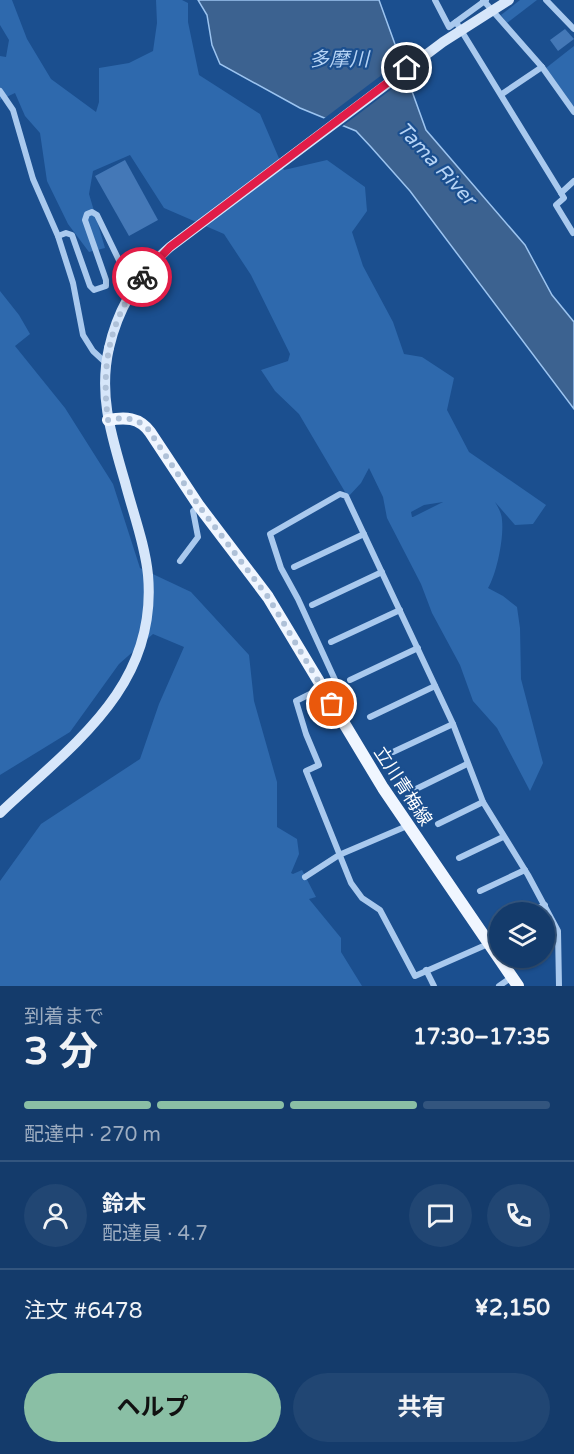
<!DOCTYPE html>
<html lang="ja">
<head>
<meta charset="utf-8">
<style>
	:root { --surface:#143b6b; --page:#214673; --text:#f1f3f6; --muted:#9dadc1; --line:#33557e; --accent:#8abfa5 }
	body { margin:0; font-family:"Varela Round","Noto Sans JP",sans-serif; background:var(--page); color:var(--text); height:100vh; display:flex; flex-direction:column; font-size:22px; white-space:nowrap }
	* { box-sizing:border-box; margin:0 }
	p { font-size:20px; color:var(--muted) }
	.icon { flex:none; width:33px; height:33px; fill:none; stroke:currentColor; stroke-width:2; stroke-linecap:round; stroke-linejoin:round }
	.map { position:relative; height:986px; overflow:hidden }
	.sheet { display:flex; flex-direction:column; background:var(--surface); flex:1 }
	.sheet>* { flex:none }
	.controls { position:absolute; left:489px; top:902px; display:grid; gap:12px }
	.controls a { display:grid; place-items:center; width:66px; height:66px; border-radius:50%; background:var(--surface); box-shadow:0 2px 4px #0004,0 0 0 2px var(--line); font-size:30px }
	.pin { position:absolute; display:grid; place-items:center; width:51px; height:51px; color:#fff; margin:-26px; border:3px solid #fff; border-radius:50%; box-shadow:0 2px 6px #0007 }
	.courier { position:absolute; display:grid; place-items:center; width:60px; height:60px; margin:-30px; border:4px solid #e11d48; border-radius:50%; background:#fff; color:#222; box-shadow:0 2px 8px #0007 }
	.headline em { font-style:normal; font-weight:700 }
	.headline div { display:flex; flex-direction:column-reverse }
	.headline { display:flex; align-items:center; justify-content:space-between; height:102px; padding:0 24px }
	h1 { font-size:39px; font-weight:700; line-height:45px }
	.bar { display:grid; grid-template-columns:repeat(4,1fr); gap:9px 6px; align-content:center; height:72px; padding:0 24px }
	.bar i { height:8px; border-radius:4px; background:var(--line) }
	.bar .selected { background:var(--accent) }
	.bar p { grid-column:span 4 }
	.line { display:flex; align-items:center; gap:15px; padding:0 24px; border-top:2px solid var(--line) }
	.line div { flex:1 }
	.round { display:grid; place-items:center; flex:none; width:63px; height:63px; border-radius:32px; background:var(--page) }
	.cta { display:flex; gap:12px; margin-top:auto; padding:12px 24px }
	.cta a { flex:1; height:69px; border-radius:36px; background:var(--accent); color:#111; font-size:24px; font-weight:700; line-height:69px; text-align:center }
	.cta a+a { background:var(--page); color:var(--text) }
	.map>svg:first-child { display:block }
</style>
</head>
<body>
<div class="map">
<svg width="574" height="986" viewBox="0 0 574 986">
	<rect width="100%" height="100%" fill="#1b4f8f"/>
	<g fill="#2e69ad" fill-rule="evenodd">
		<path d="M0 0H12L27 39 51 79 96 112 99 102V68L129 63 153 51 157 23 156 0H182L188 3V22L199 75 260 114 284 170 327 160 365 187 367 211 352 232 363 266 393 322 404 354 422 357 454 378 447 410 469 452 546 505 533 524 515 525 495 502C498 507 502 514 502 520 504 537 497 573 488 588L503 596 517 607 520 628 521 679 543 763 530 791 497 728 473 701 460 665 432 613 421 584 387 518 383 497 369 468 361 483 348 497 299 414 275 391 261 370 288 361 290 354 251 275 224 234 164 208 130 155 93 171 89 194 105 248 89 252 68 224 47 181 40 133 25 116 15 93 0 100V56L6 57 9 40 0 25ZM443 502 413 517H412L411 512 424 505Z"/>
		<polygon points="520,0 537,0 507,23 501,15"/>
		<polygon points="574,46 574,107 546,68"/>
		<polygon points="0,291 19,315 30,334 15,346 65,408 113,484 140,568 191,592 249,655 254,701 277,782 277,827 297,839 299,854 291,873 293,874 302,870 316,897 309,899 341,938 341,952 362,986 0,986 0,881 41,824 140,759 159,704 184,647 153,634 119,664 70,732 0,775"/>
	</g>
	<polygon fill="#3c6290" stroke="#9cc4f0" stroke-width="1.5" points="198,0 379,0 426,130 525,245 552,295 574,322 574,409 410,191 371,147 356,131 300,108 220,64 212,45 207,15"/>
	<polygon fill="#1b4f8f" points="403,59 409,76 340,128 322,120"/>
	<g fill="#4478b7">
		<polygon points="565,29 574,39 558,51 550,40"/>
		<polygon points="125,160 158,220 129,236 95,176"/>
	</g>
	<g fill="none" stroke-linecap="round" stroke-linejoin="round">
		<g stroke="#a9c9ee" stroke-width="6">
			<polyline points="435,0 449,27 486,0"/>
			<polyline points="483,0 542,67 502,94"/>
			<polyline points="546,0 574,29"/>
			<polyline points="456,22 561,193 574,181"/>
			<polyline points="542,67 574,112"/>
			<polyline points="0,91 13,110 33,179 58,236 73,283 83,335 93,351 106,363"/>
			<polyline points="561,193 564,198 556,205 573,233"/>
			<polyline points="58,236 66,233 72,235 90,286 94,290 106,286 106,280 85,220 87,214 92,212 97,215 129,281"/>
			<polyline points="180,561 198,537 193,511 199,506"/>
			<polyline points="294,567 364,534"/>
			<polyline points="312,605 382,572"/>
			<polyline points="331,642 400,610"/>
			<polyline points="350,680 418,648"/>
			<polyline points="322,688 296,701 306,734 319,765 306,771 351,883 362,898 380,910 415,976 488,944"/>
			<polyline points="370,717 435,686"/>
			<polyline points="344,723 347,706 298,599 281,568 270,534 340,494 346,496 453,724 483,802 528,875 558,931 559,986"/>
			<polyline points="393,752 453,724"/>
			<polyline points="414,790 467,764"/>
			<polyline points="438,824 483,802"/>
			<polyline points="459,858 503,837"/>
			<polyline points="305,877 339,855 407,826"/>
			<polyline points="480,891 525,870"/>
			<polyline points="530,912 545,905"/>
			<polyline points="426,970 434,986"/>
			<polyline points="499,986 512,977"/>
		</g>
		<path stroke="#d6e6fa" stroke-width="10" d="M0 813C72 745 158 687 148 575 145 544 133 513 125 482 112 437 98 396 109 348"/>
		<path stroke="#f0f6ff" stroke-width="12" d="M108 420C125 417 139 417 150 432L199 506 268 597 383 788 518 986"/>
		<path stroke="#d6e6fa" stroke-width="10" d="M109 348C118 308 139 274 170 247L443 42 509 0"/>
	</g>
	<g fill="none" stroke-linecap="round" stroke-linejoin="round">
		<path stroke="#afc1d8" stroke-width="6" stroke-dasharray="0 10.8" d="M142 277C109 321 101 366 108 420 124 417 136 417 148 429L199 506 268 597 332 704"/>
		<polyline stroke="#e11d48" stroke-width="8" points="142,277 170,247 407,68"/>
	</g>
	<g text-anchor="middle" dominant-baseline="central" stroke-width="4.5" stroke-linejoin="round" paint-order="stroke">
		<g font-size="18" fill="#fff" stroke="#1b4f8f">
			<text transform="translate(403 786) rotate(57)">立川青梅線</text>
		</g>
		<g font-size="20" font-style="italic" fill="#b5d3f5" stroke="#1b4f8f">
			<text x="339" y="60">多摩川</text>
			<text transform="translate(436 164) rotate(47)">Tama River</text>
		</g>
	</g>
</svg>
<div class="controls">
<a><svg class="icon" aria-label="layers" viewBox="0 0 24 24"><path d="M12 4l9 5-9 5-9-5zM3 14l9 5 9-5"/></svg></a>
</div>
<div class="pin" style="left:332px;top:704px;background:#ea580c"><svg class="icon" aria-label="bag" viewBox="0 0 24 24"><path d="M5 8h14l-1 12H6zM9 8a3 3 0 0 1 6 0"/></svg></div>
<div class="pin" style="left:407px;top:68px;background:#1f2937"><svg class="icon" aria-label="home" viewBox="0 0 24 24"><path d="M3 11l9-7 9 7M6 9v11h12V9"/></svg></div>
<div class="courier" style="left:142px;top:277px"><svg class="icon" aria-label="bike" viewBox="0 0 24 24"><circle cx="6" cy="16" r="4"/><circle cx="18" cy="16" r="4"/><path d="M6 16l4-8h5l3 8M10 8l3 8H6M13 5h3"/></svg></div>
</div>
<section class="sheet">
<div class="headline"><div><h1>3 分</h1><p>到着まで</p></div><em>17:30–17:35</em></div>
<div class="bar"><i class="selected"></i><i class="selected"></i><i class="selected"></i><i></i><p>配達中 · 270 m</p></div>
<div class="line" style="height:108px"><a class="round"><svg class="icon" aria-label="person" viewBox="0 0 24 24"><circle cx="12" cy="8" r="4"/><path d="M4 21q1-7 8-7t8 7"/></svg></a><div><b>鈴木</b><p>配達員 · 4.7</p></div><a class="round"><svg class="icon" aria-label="chat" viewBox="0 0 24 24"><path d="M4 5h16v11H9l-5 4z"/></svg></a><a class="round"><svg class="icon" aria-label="phone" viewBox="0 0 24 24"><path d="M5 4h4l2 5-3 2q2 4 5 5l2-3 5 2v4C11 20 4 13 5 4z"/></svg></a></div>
<div class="line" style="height:78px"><div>注文 #6478</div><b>¥2,150</b></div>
<div class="cta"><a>ヘルプ</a><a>共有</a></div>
</section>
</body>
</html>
